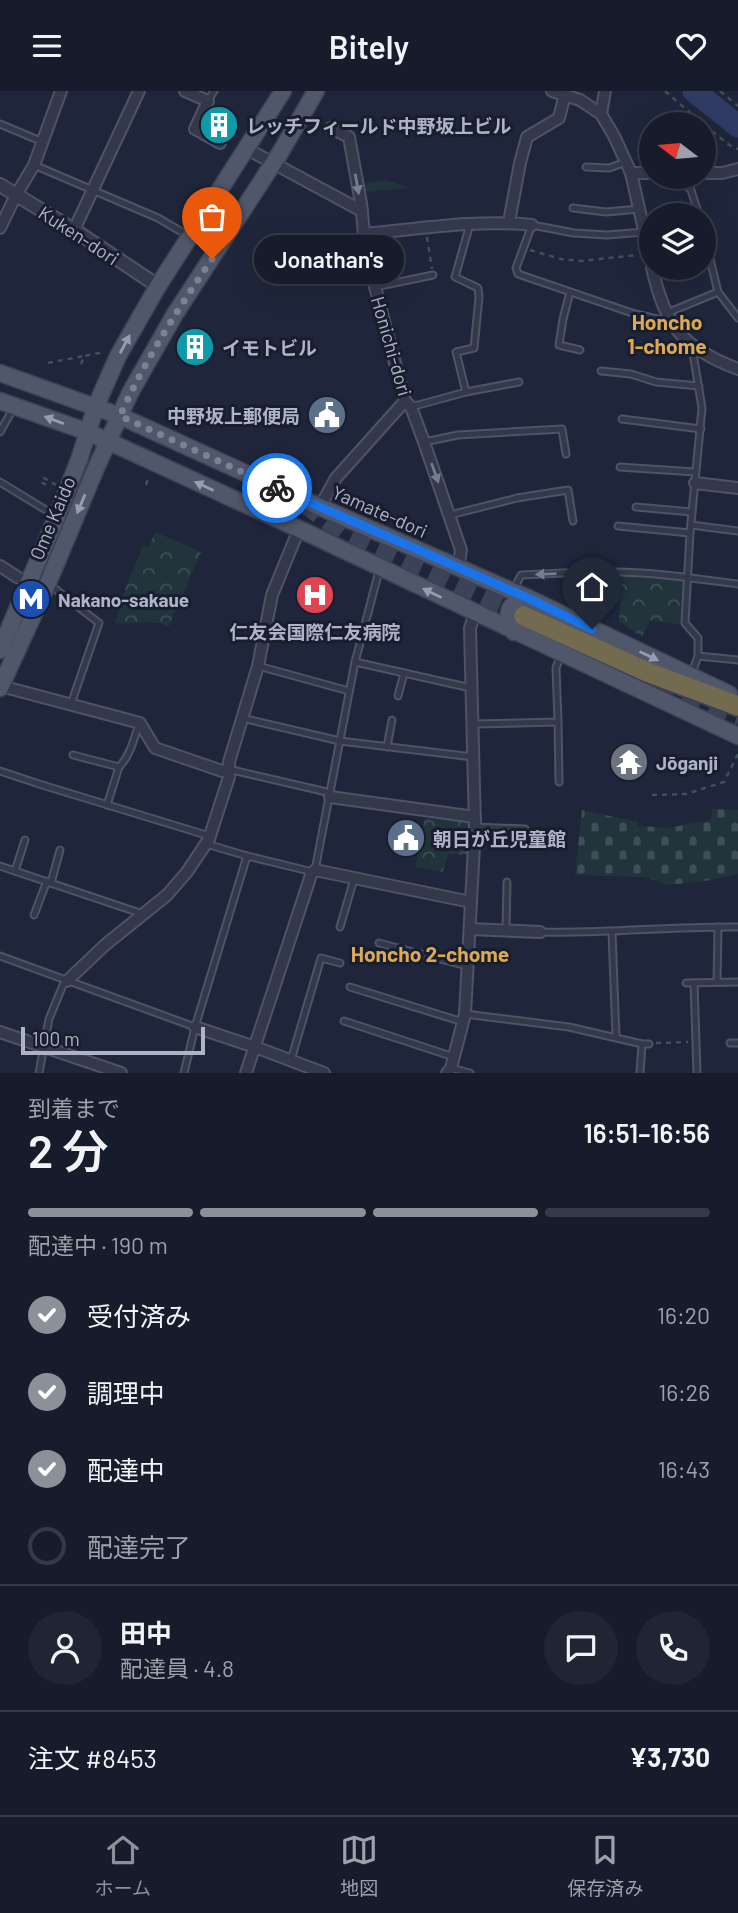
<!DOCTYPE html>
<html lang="ja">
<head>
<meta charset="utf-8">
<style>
	:root { --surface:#171c2c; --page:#202534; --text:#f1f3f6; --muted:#9ea1a9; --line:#363a48; --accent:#8c9099 }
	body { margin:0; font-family:Barlow,"Noto Sans JP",sans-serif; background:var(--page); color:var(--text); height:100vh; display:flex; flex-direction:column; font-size:26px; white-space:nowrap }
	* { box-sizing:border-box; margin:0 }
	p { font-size:23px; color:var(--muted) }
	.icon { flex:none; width:38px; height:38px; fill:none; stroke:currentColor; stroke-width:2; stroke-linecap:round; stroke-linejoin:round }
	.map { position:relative; height:982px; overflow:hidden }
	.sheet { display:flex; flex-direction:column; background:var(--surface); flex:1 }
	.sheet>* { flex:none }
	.needle { width:46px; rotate:286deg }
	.buttons { position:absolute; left:639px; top:21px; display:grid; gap:14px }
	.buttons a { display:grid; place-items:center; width:77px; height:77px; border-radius:50%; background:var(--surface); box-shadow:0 7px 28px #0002,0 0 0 2px var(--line); font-size:35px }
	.scale { position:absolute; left:21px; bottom:18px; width:184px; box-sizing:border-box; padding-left:7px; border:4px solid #aeb3c7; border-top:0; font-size:19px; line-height:24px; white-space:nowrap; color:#aeb3c7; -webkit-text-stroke:5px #191e2f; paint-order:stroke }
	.pin { position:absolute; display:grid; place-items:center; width:60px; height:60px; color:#fff; margin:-72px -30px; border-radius:50% 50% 50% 0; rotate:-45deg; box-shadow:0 0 7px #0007 }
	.pin .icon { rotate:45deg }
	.courier { position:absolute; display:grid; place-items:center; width:70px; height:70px; margin:-35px; border:5px solid #1a73e8; border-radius:50%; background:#fff; color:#222; box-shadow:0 2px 9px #0007 }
	.bubble { position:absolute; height:49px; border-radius:24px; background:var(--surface); box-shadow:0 7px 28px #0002,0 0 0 2px var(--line); font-size:23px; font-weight:600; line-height:49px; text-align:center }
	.overview em { font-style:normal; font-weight:600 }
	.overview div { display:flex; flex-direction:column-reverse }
	.overview { display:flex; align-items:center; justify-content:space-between; height:119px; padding:0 28px }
	h1 { font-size:46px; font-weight:600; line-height:52px }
	.bar { display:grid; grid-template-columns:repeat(4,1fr); gap:10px 7px; align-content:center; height:84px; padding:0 28px }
	.bar i { height:9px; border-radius:5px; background:var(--line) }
	.bar .selected { background:var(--accent) }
	.bar p { grid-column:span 4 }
	.line { display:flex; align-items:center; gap:18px; padding:0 28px; border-top:2px solid var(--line) }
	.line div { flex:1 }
	.round { display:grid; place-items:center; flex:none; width:74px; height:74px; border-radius:37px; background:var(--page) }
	ol { padding:0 28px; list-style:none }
	li { display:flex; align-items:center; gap:21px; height:77px }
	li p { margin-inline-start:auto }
	li .icon { padding:7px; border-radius:50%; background:var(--accent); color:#fff; stroke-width:4 }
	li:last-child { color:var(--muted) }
	li i { width:38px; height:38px; border:4px solid var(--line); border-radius:50% }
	header { display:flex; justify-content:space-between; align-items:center; height:91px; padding:0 28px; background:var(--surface); font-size:32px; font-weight:600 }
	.menu { display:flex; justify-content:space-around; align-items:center; height:98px; border-top:2px solid var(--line); background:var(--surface); font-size:19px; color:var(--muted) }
	.menu a { display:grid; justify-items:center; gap:4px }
	.menu .selected { color:var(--accent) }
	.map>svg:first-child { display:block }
</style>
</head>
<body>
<header><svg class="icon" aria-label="menu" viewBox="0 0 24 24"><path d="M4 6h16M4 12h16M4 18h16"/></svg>Bitely<svg class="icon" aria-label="heart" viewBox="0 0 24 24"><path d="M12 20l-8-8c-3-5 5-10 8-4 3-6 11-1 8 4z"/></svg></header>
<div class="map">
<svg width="738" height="982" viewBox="0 0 738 982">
	<defs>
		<pattern id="cemetery-stones" width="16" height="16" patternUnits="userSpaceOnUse" patternTransform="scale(1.75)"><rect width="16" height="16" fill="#21343c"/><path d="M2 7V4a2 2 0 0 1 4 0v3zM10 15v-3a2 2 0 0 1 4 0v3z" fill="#3f4f57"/></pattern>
		<pattern id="park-crowns" width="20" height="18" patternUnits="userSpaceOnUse" patternTransform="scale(1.75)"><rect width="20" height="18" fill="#21343c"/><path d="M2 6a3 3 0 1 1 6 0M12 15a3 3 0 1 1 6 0" fill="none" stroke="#3f4f57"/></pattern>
	</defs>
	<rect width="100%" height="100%" fill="#1f263b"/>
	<polygon fill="url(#cemetery-stones)" points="712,718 738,719 738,783 711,789 668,794 646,786 575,784 582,719 638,731 638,735 671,737 690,732 711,730"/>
	<g fill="url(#park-crowns)">
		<polygon points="386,89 409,97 364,101 362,93"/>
		<path d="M155 441 201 461 169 535C152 528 133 534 115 532L121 514 119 513 143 455 148 457Z"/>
		<polygon points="621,484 685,488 681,534 650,529 642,546 619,530"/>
		<polygon points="425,727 467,731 469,735 468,764 448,763 443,781 415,776"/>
	</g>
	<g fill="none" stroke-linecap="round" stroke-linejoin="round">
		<polyline stroke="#2f3b62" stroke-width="23" points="694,0 738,35"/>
		<g stroke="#3c4257" stroke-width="19" stroke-dasharray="19 10" stroke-linecap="butt">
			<polyline points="304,412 345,443 524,525"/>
			<polyline points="654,599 738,631"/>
		</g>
		<g stroke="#4e5366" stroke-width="9">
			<g id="service">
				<polyline points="208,10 214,0"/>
				<polyline points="0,33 43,51"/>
				<polyline points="34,74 158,127 187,144"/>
				<polyline points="586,76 609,77 626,71"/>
				<polyline points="678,86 691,99 699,124"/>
				<polyline points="573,117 606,121 639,118"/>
				<polyline points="644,141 607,144 574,142 532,134 516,177 518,183 635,223 671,231"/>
				<polyline points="704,143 718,201 738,227"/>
				<polyline points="375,196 433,184"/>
				<polyline points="570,201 563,228 559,254 580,259"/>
				<polyline points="667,222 718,201"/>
				<polyline points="692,256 702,317 690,442 685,532 698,547 698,565 692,582"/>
				<polyline points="601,280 631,283 656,291 699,295"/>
				<polyline points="466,301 519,291"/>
				<polyline points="411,316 466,301 456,261 474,257 479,206 478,197 455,186 470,133"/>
				<polyline points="622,328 701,338"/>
				<polyline points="0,341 14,316"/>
				<polyline points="424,351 458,344 562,338 566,363"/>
				<polyline points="620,376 695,381"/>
				<polyline points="0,391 54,424"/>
				<polyline points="636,416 692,421"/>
				<polyline points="450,424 517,407 568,399 573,430"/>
				<polyline points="691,434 738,440"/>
				<polyline points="618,435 690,442"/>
				<polyline points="50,494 99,532 71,613"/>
				<path d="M514 498 521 484C552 482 583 481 614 481 655 481 697 488 738 493"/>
				<polyline points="698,565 738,569"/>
				<polyline points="355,571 471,597"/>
				<polyline points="258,575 349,600"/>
				<polyline points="398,605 404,582"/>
				<polyline points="242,627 340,650 473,666"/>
				<polyline points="558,631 559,691"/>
				<polyline points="473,633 558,631 556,577 561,563"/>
				<polyline points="387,656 392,629"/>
				<polyline points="73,664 119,676"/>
				<polyline points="228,678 331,702"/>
				<polyline points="0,680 39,693 206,744 209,748 210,754 247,765"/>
				<path d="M107 714 119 676C130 665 134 648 139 633"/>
				<polyline points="475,736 525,738"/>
				<polyline points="0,775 143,823"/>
				<polyline points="15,780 25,749"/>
				<polyline points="51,792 60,759"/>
				<polyline points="34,824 47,790"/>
				<polyline points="340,836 354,788"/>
				<polyline points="506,839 507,791"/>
				<path d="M540 841C606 843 672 835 738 836"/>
				<polyline points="612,841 616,946"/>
				<polyline points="379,852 467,875"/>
				<polyline points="0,865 195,936"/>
				<polyline points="717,891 718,836"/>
				<polyline points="686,892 738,891"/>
				<polyline points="694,892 697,982"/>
				<polyline points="350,896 463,931"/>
				<polyline points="465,923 569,936 642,953 649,953"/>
				<polyline points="344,930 454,966"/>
				<polyline points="730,952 738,952"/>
				<polyline points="291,969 321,867 340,872"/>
				<polyline points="451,977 470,982"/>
				<polyline points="39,982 49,928 63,894 67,890"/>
				<polyline points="184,982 195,936 247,765 309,780 315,779 355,571 379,480"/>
				<polyline points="640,982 642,953"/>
			</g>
		</g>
		<g stroke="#4e5366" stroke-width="14">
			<g id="minor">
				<polyline points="185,0 208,10 195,38 220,52"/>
				<polyline points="552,0 580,9 601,23 614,45 631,82 651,170"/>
				<polyline points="601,23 605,0"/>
				<polyline points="331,37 349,46 361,112 364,143 375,196 405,310 411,316 424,351 461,459 458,478"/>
				<polyline points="247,58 362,120"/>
				<polyline points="631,82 651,82"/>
				<polyline points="704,82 722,82 738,78"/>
				<polyline points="509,131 520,72 527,46 559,27 565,3"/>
				<polyline points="0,137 16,104 34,74 61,0"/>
				<polyline points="74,139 139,0"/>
				<path d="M364 143C419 138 476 128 532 134"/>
				<path d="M652 177C665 234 682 257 738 278"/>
				<polyline points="695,392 738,397"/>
				<polyline points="320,416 336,387 405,310"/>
				<polyline points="0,475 17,486 30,492"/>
				<polyline points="1,595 140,632 155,657 222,680 228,678"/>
				<polyline points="330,706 475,726"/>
				<polyline points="470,838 540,841"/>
				<polyline points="67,890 105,854 167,804 187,781 209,748 229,686 229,671 258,575 272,504 299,438"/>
				<polyline points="195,936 255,956 324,982"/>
				<polyline points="0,941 121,982"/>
				<polyline points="246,982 311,784 315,779 471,811"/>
				<polyline points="447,982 451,977 465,923 475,736 470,537 475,522"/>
			</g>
		</g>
		<g stroke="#4e5366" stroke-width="16">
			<polyline id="tertiary" points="0,94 74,139 158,195"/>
		</g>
		<g stroke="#3c4254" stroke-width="19">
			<g id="primary">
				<polyline points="0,282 120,325 320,416 528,507 729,603"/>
				<polyline points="0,310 88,341 299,438 738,645"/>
				<path d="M514 541C505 522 506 513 528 507"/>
				<polyline points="0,559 57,425 79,369 96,315 118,265 158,195 283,0"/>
				<polyline points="0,597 48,492 96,377 130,302 175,223 280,62 316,0"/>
			</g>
		</g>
		<g stroke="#3b4052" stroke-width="23">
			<polyline id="motorway" points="524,525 647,581 738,615"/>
		</g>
		<g stroke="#3f5159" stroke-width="2.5" stroke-dasharray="5 5" stroke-linecap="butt">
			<polyline points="665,0 703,33"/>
			<polyline points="720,0 738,15"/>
			<polyline points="704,34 732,56 738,58"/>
			<polyline points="427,146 432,178"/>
			<polyline points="530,159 561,168 581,170 637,164"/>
			<polyline points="48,272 84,265"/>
			<polyline points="81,273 84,265 104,261"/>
			<polyline points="46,394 41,391 44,387 56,394"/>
			<polyline points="146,394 148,388"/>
			<polyline points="652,704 686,703 724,691 738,663"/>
			<polyline points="656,952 688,951"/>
		</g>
		<use href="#service" stroke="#33384b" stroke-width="5"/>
		<use href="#minor" stroke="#33384b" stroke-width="10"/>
		<use href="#tertiary" stroke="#33384b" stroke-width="12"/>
		<use href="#primary" stroke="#51576b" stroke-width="16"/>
		<use href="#motorway" stroke="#726b4f" stroke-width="19"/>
	</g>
	<defs><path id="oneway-solid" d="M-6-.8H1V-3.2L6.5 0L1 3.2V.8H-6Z" transform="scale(1.75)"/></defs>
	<g fill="#777c8f">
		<use href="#oneway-solid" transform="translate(357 93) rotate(80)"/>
		<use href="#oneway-solid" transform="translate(435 382) rotate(70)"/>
		<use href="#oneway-solid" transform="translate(546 483) rotate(178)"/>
	</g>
	<g fill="#979cb0">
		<use href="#oneway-solid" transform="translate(125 253) rotate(-62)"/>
		<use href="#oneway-solid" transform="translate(54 329) rotate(-159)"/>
		<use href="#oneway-solid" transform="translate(204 395) rotate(-155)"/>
		<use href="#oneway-solid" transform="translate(81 413) rotate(113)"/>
		<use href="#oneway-solid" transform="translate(432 502) rotate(-154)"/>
		<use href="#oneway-solid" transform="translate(649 565) rotate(26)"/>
	</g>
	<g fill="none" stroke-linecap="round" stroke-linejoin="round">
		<path stroke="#7c8296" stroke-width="7" stroke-dasharray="0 12.6" d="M212 168C178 218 145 269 120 325L277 397"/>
		<polyline stroke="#1a73e8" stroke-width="9" points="277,397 528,507 592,538"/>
	</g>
	<defs>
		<g id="building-disc" transform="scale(2.0125)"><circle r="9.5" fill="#0f9aa8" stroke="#191e2f"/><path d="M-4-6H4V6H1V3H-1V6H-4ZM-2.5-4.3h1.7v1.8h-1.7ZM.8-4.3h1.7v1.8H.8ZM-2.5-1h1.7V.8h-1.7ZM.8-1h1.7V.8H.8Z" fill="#fff"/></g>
		<g id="civic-disc" transform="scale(2.0125)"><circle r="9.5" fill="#5c6f8a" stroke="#191e2f"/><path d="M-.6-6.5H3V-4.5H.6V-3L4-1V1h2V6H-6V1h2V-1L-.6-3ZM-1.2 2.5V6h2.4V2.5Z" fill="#fff"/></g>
		<g id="hospital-disc" transform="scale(2.0125)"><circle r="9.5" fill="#e0444e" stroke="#191e2f"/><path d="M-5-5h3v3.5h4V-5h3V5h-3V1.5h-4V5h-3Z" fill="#fff"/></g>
		<g id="metro-disc" transform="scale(2.0125)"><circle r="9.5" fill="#1a4fb4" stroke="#191e2f"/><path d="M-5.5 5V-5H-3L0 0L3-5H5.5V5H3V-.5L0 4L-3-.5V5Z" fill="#fff"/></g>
		<g id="temple-disc" transform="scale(2.0125)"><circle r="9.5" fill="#6b7280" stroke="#191e2f"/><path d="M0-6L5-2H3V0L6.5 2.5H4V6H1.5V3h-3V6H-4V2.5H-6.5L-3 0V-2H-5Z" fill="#fff"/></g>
	</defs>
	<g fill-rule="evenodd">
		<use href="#building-disc" x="219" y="34"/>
		<use href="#building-disc" x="195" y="256"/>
		<use href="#civic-disc" x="327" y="324"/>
		<use href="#hospital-disc" x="315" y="504"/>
		<use href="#metro-disc" x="31" y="508"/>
		<use href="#temple-disc" x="629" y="671"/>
		<use href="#civic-disc" x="406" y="747"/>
	</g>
	<g text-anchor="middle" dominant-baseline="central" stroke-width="6" stroke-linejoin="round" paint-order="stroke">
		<g font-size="19" font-weight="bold" fill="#aeb3c7" stroke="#191e2f" text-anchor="start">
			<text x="246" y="34">レッチフィールド中野坂上ビル</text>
			<text x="222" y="256">イモトビル</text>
			<text x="300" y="324" text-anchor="end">中野坂上郵便局</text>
			<text x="58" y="508">Nakano-sakaue</text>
			<text x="315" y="540" text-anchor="middle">仁友会国際仁友病院</text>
			<text x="656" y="671">Jōganji</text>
			<text x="433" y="747">朝日が丘児童館</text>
		</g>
		<g font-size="19" fill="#aeb3c7" stroke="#191e2f">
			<text transform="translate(79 144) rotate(33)">Kuken-dori</text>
			<text transform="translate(392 255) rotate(74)">Honichi-dori</text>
			<text transform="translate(380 420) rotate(24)">Yamate-dori</text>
			<text transform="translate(52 427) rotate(-67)">Ome Kaido</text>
		</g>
		<g font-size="21" font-weight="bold" fill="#dda953" stroke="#191e2f">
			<text x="667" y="230">Honcho<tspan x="667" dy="24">1-chome</tspan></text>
			<text x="430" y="862">Honcho 2-chome</text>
		</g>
	</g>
</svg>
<div class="buttons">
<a><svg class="needle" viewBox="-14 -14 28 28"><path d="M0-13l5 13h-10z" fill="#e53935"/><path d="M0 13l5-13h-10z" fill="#9ea1a9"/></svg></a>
<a><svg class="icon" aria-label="layers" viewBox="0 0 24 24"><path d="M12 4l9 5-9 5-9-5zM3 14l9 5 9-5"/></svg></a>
</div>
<div class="scale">100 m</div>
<div class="pin" style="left:212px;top:168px;background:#ea580c"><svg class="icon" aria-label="bag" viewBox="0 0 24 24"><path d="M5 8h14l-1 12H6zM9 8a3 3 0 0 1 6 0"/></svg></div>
<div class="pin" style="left:592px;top:538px;background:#1f2937"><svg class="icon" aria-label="home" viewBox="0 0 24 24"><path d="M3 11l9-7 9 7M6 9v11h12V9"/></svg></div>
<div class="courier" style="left:277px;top:397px"><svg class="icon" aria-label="bike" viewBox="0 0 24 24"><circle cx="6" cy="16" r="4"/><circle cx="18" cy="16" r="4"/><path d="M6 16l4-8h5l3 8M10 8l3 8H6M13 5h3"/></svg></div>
<div class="bubble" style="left:254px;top:144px;width:150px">Jonathan's</div>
</div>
<section class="sheet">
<div class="overview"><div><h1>2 分</h1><p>到着まで</p></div><em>16:51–16:56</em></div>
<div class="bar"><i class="selected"></i><i class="selected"></i><i class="selected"></i><i></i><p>配達中 · 190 m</p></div>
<ol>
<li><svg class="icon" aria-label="check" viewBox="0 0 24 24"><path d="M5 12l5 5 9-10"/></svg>受付済み<p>16:20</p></li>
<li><svg class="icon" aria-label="check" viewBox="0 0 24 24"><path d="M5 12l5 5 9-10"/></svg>調理中<p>16:26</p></li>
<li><svg class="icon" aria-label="check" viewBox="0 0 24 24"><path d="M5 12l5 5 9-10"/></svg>配達中<p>16:43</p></li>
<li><i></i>配達完了</li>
</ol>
<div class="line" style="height:126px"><a class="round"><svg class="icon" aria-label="person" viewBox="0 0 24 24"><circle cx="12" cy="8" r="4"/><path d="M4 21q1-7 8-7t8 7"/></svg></a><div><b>田中</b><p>配達員 · 4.8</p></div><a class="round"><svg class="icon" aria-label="chat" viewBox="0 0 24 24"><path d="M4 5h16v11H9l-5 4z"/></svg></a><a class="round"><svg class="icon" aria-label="phone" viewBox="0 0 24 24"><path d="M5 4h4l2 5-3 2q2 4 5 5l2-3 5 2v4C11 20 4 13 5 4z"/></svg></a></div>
<div class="line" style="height:91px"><div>注文 #8453</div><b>¥3,730</b></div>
</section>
<nav class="menu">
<a class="selected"><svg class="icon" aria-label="home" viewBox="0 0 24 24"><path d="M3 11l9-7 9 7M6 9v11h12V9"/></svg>ホーム</a>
<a><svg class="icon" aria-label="map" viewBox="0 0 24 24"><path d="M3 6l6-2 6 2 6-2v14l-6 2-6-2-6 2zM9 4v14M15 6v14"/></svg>地図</a>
<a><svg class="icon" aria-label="saved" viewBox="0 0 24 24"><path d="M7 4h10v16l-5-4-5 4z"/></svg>保存済み</a>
</nav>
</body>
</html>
